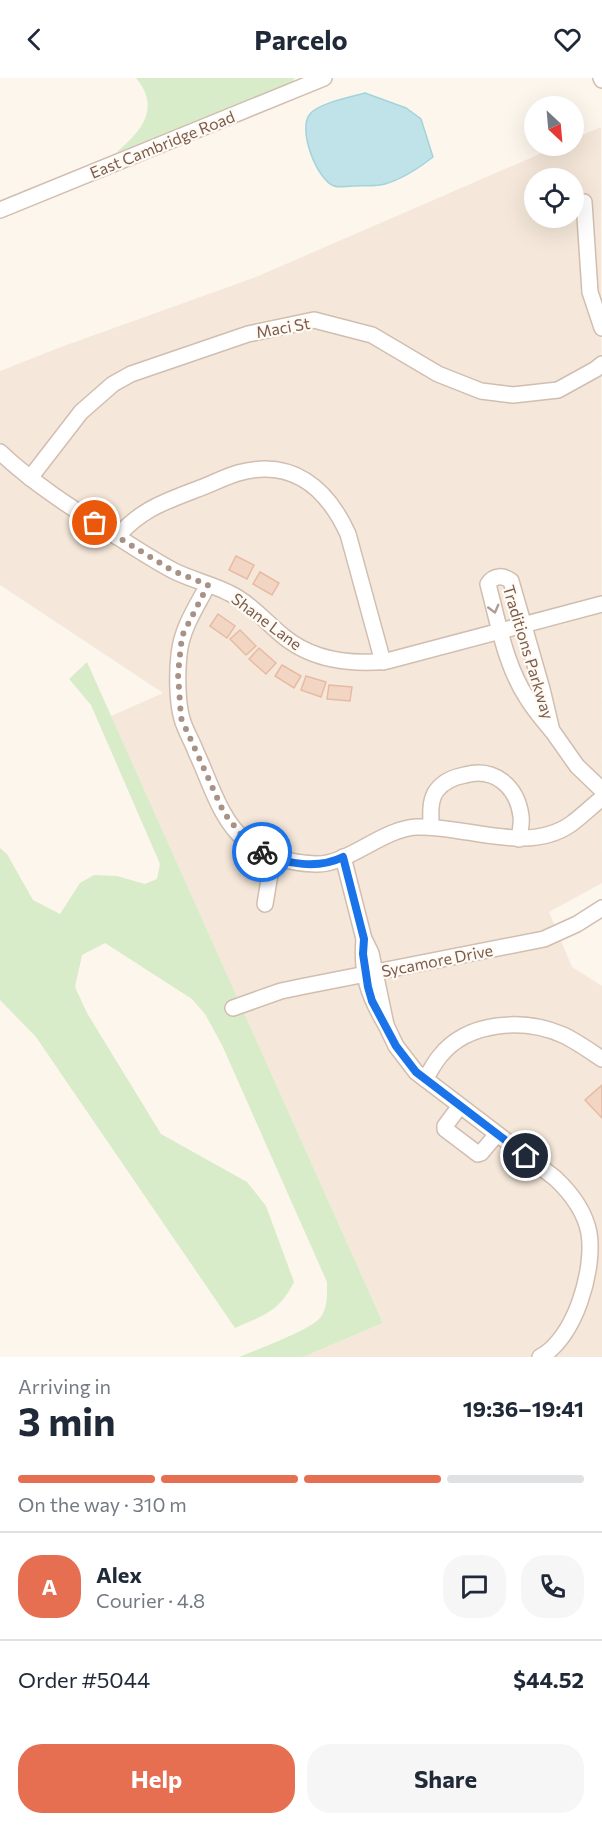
<!DOCTYPE html>
<html lang="en">
<head>
<meta charset="utf-8">
<style>
	:root { --surface:#fff; --page:#f6f6f7; --text:#1f2937; --muted:#747a83; --line:#e0e1e3; --accent:#e76f51 }
	body { margin:0; font-family:Commissioner,sans-serif; background:var(--page); color:var(--text); height:100vh; display:flex; flex-direction:column; font-size:22px; white-space:nowrap }
	* { box-sizing:border-box; margin:0 }
	p { font-size:20px; color:var(--muted) }
	.icon { flex:none; width:33px; height:33px; fill:none; stroke:currentColor; stroke-width:2; stroke-linecap:round; stroke-linejoin:round }
	.map { position:relative; height:1279px; overflow:hidden }
	.drawer { display:flex; flex-direction:column; background:var(--surface); flex:1 }
	.drawer>* { flex:none }
	.needle { width:39px; rotate:154deg }
	.buttons { position:absolute; left:524px; top:18px; display:grid; gap:12px }
	.buttons a { display:grid; place-items:center; width:60px; height:60px; border-radius:50%; background:var(--surface); box-shadow:0 6px 24px #0002; font-size:30px }
	.pin { position:absolute; display:grid; place-items:center; width:51px; height:51px; color:#fff; margin:-26px; border:3px solid #fff; border-radius:50%; box-shadow:0 2px 6px #0007 }
	.courier { position:absolute; display:grid; place-items:center; width:60px; height:60px; margin:-30px; border:4px solid #1a73e8; border-radius:50%; background:#fff; color:#222; box-shadow:0 2px 8px #0007 }
	.overview em { font-style:normal; font-weight:700 }
	.overview div { display:flex; flex-direction:column-reverse }
	.overview { display:flex; align-items:center; justify-content:space-between; height:102px; padding:0 18px }
	h1 { font-size:39px; font-weight:700; line-height:45px }
	.bar { display:grid; grid-template-columns:repeat(4,1fr); gap:9px 6px; align-content:center; height:72px; padding:0 18px }
	.bar i { height:8px; border-radius:4px; background:var(--line) }
	.bar .active { background:var(--accent) }
	.bar p { grid-column:span 4 }
	.line { display:flex; align-items:center; gap:15px; padding:0 18px; border-top:2px solid var(--line) }
	.line div { flex:1 }
	.round { display:grid; place-items:center; flex:none; width:63px; height:63px; border-radius:24px; background:var(--page) }
	.cta { display:flex; gap:12px; margin-top:auto; padding:12px 18px }
	.cta a { flex:1; height:69px; border-radius:24px; background:var(--accent); color:#fff; font-size:24px; font-weight:700; line-height:69px; text-align:center }
	.cta a+a { background:var(--page); color:var(--text) }
	header { display:flex; justify-content:space-between; align-items:center; height:78px; padding:0 18px; background:var(--surface); font-size:27px; font-weight:700 }
	.map>svg:first-child { display:block }
</style>
</head>
<body>
<header><svg class="icon" aria-label="back" viewBox="0 0 24 24"><path d="M15 5l-7 7 7 7"/></svg>Parcelo<svg class="icon" aria-label="heart" viewBox="0 0 24 24"><path d="M12 20l-8-8c-3-5 5-10 8-4 3-6 11-1 8 4z"/></svg></header>
<div class="map">
<svg width="602" height="1279" viewBox="0 0 602 1279">
	<rect width="100%" height="100%" fill="#fdf6ec"/>
	<path fill="#f5e8da" fill-rule="evenodd" d="M601 49 602 805 549 834 572 889 602 908V1279H303L383 1245 111 638 163 615 0 507V293L61 269 256 199 558 68H573V61ZM534 100H573V140H534Z"/>
	<g fill="#d8ecc9">
		<path d="M136 0H294L293 4 116 75C140 54 162 31 136 0Z"/>
		<path d="M87 584 383 1245 303 1279H239C256 1272 310 1252 320 1240 328 1230 327 1216 327 1204L222 967 205 936 192 921 105 865 82 877 75 909 87 935 161 1056 247 1104 266 1128 294 1204C279 1234 264 1237 235 1250L36 959 0 922V770L7 776 33 822 60 836 80 805 94 797 117 798 145 806 157 801 160 786 91 627 69 601Z"/>
	</g>
	<path fill="#bfe3e8" stroke="#a5d3da" stroke-width="1.5" d="M365 15 406 30 421 41 433 79C419 90 402 101 385 106 375 109 363 107 353 108 347 108 339 110 334 108 317 102 297 51 310 36 319 25 351 19 365 15Z"/>
	<g fill="#f3d5c3" stroke="#e6bba3" stroke-width="1.5">
		<polygon points="236,478 254,487 247,501 229,492"/>
		<polygon points="260,494 279,505 272,517 253,506"/>
		<polygon points="218,536 235,548 227,560 210,548"/>
		<polygon points="240,552 256,568 246,577 230,561"/>
		<polygon points="259,570 276,585 266,596 249,581"/>
		<polygon points="282,587 301,598 294,610 275,598"/>
		<polygon points="306,598 326,604 321,619 301,612"/>
		<polygon points="329,607 352,609 350,623 327,621"/>
		<polygon points="602,1007 602,1040 585,1022"/>
	</g>
	<g fill="none" stroke-linecap="round" stroke-linejoin="round">
		<g stroke="#d1beb0" stroke-width="18">
			<g id="minor">
				<polyline points="601,0 602,2"/>
				<polyline points="584,124 590,214 602,250"/>
				<polyline points="0,132 324,0"/>
				<path d="M0 374C33 405 70 429 107 452 129 466 151 481 174 493 192 502 212 506 229 515 250 525 265 543 283 558 312 582 351 587 387 583L602 526"/>
				<polyline points="30,400 81,334 113,306 131,296 248,256 314,242 372,257 438,296 481,313 513,317 558,312 596,291 602,286"/>
				<path d="M117 459C140 432 164 424 195 412 210 407 224 399 238 395 292 380 327 410 348 456L383 584"/>
				<path d="M208 507C196 529 181 552 179 577 177 594 177 624 182 641 185 652 192 663 196 674 210 703 220 743 247 764 265 779 292 785 315 786 346 788 382 751 416 749 466 747 527 777 571 746 582 738 592 728 602 720"/>
				<path d="M553 654C544 643 534 632 527 620 507 590 499 549 490 514L488 506C494 497 503 497 511 503L542 611 552 653 553 654 577 688 602 712"/>
				<path d="M431 749C431 737 429 722 437 712 444 703 454 699 465 697 494 689 517 708 521 738 522 745 520 754 519 761"/>
				<polyline points="343,779 364,861"/>
				<polyline points="265,826 273,778"/>
				<path d="M364 861 371 875 386 947C368 917 361 896 364 861Z"/>
				<polyline points="233,930 281,913 305,908 544,861 577,846 602,830"/>
				<path d="M386 947 396 968 416 994 555 1100C570 1114 585 1134 589 1155 595 1191 575 1261 540 1279"/>
				<path d="M425 1001C430 994 434 985 440 978 468 943 524 940 563 957 576 963 590 973 602 981"/>
				<polyline points="460,1028 445,1048 445,1051 478,1076 481,1075 497,1056"/>
			</g>
		</g>
		<use href="#minor" stroke="#fff" stroke-width="15"/>
	</g>
	<defs><path id="oneway-chevron" d="M-2-3.5L2.5 0L-2 3.5" fill="none" stroke-width="1.6" stroke-linecap="round" stroke-linejoin="round" transform="scale(1.5)"/></defs>
	<use stroke="#af9d94" href="#oneway-chevron" transform="translate(494 531) rotate(75)"/>
	<g fill="none" stroke-linecap="round" stroke-linejoin="round">
		<polyline stroke="#a89285" stroke-width="6" stroke-dasharray="0 10.8" points="95,445 173,493 208,507 182,558 178,596 181,640 224,735 247,764 262,774"/>
		<path stroke="#1a73e8" stroke-width="8" d="M262 774C286 787 319 791 343 779L364 861 363 876 368 909 372 923 396 968 416 994 526 1078"/>
	</g>
	<g text-anchor="middle" dominant-baseline="central" stroke-width="4.5" stroke-linejoin="round" paint-order="stroke">
		<g font-size="16" fill="#7a5c4d" stroke="#fffaf3">
			<text transform="translate(162 66) rotate(-22)">East Cambridge Road</text>
			<text transform="translate(283 249) rotate(-10)">Maci St</text>
			<text transform="translate(267 543) rotate(37)">Shane Lane</text>
			<text transform="translate(529 574) rotate(73)">Traditions Parkway</text>
			<text transform="translate(437 882) rotate(-11)">Sycamore Drive</text>
		</g>
	</g>
</svg>
<div class="buttons">
<a><svg class="needle" viewBox="-14 -14 28 28"><path d="M0-13l5 13h-10z" fill="#e53935"/><path d="M0 13l5-13h-10z" fill="#747a83"/></svg></a>
<a><svg class="icon" aria-label="locate" viewBox="0 0 24 24"><circle cx="12" cy="12" r="6"/><path d="M12 2v4M12 18v4M2 12h4M18 12h4"/></svg></a>
</div>
<div class="pin" style="left:95px;top:445px;background:#ea580c"><svg class="icon" aria-label="bag" viewBox="0 0 24 24"><path d="M5 8h14l-1 12H6zM9 8a3 3 0 0 1 6 0"/></svg></div>
<div class="pin" style="left:526px;top:1078px;background:#1f2937"><svg class="icon" aria-label="home" viewBox="0 0 24 24"><path d="M3 11l9-7 9 7M6 9v11h12V9"/></svg></div>
<div class="courier" style="left:262px;top:774px"><svg class="icon" aria-label="bike" viewBox="0 0 24 24"><circle cx="6" cy="16" r="4"/><circle cx="18" cy="16" r="4"/><path d="M6 16l4-8h5l3 8M10 8l3 8H6M13 5h3"/></svg></div>
</div>
<section class="drawer">
<div class="overview"><div><h1>3 min</h1><p>Arriving in</p></div><em>19:36–19:41</em></div>
<div class="bar"><i class="active"></i><i class="active"></i><i class="active"></i><i></i><p>On the way · 310 m</p></div>
<div class="line" style="height:108px"><b class="round" style="background:var(--accent);color:#fff">A</b><div><b>Alex</b><p>Courier · 4.8</p></div><a class="round"><svg class="icon" aria-label="chat" viewBox="0 0 24 24"><path d="M4 5h16v11H9l-5 4z"/></svg></a><a class="round"><svg class="icon" aria-label="phone" viewBox="0 0 24 24"><path d="M5 4h4l2 5-3 2q2 4 5 5l2-3 5 2v4C11 20 4 13 5 4z"/></svg></a></div>
<div class="line" style="height:78px"><div>Order #5044</div><b>$44.52</b></div>
<div class="cta"><a>Help</a><a>Share</a></div>
</section>
</body>
</html>
